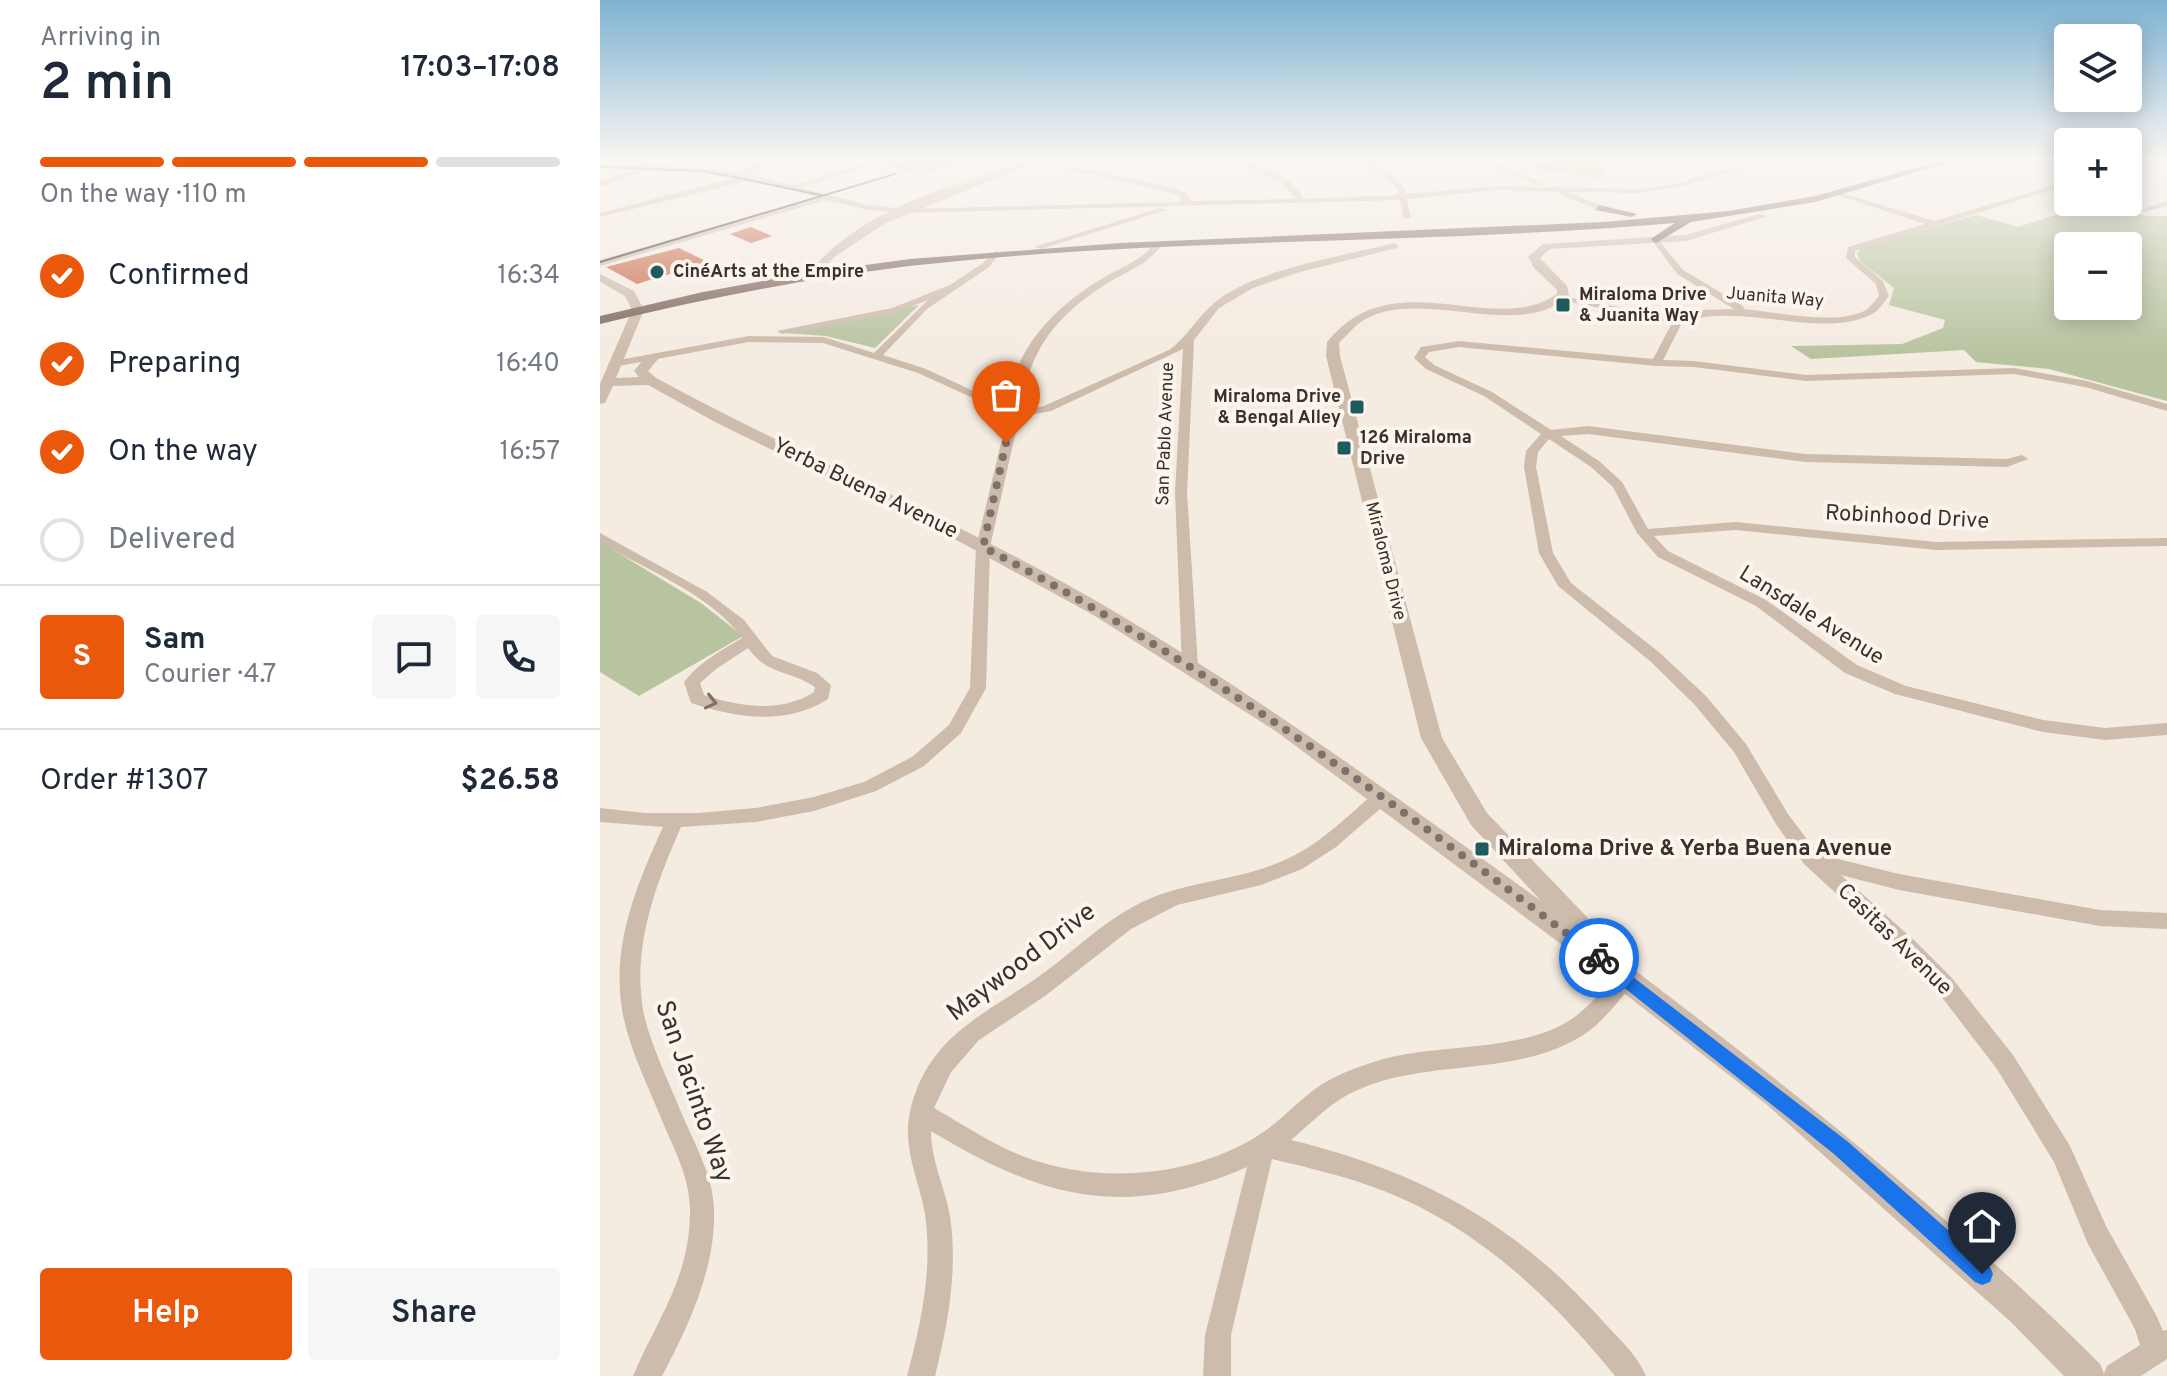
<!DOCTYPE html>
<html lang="en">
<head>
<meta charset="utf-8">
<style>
	:root { --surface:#fff; --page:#f6f6f7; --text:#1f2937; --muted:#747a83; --line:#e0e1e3; --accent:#ea580c }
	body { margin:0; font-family:Overpass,sans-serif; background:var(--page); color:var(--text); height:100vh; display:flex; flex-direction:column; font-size:30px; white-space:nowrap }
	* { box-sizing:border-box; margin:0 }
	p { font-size:26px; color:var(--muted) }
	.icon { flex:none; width:44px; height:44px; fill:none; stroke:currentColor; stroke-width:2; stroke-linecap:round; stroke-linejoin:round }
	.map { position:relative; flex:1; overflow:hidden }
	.side { display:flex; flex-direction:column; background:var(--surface); width:600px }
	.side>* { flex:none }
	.buttons { position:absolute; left:1454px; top:24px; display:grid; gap:16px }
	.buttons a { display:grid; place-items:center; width:88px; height:88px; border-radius:8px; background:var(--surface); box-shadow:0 4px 20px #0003; font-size:40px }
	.pin { position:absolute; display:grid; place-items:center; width:68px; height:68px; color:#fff; margin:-82px -34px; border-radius:50% 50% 50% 0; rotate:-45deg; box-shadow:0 0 8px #0007 }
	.pin .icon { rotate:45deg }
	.courier { position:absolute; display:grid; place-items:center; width:80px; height:80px; margin:-40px; border:6px solid #1a73e8; border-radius:50%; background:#fff; color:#222; box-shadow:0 2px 10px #0007 }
	.overview em { font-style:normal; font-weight:600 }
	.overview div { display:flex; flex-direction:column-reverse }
	.overview { display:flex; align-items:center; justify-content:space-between; height:136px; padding:0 40px }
	h1 { font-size:52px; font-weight:600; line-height:60px }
	.bar { display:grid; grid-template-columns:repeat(4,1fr); gap:12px 8px; align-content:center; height:96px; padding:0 40px }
	.bar i { height:10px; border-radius:6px; background:var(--line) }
	.bar .current { background:var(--accent) }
	.bar p { grid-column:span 4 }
	.line { display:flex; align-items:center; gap:20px; padding:0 40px; border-top:2px solid var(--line) }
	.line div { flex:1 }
	.round { display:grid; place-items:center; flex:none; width:84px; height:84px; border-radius:8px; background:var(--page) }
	ol { padding:0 40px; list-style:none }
	li { display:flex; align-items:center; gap:24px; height:88px }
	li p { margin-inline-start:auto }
	li .icon { padding:8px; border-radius:50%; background:var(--accent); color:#fff; stroke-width:4 }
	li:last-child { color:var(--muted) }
	li i { width:44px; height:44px; border:4px solid var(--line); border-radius:50% }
	.button { display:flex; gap:16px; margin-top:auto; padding:16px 40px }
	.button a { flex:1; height:92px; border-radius:8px; background:var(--accent); color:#fff; font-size:32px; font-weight:600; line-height:92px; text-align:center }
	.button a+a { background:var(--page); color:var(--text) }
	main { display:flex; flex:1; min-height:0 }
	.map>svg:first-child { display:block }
</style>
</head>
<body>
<main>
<section class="side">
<div class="overview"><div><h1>2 min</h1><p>Arriving in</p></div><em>17:03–17:08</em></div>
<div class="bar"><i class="current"></i><i class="current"></i><i class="current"></i><i></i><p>On the way · 110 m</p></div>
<ol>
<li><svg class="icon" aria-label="check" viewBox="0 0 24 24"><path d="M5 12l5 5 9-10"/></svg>Confirmed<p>16:34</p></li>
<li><svg class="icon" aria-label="check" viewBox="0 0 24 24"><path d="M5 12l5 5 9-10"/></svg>Preparing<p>16:40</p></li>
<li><svg class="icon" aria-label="check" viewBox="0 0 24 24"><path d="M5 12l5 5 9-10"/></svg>On the way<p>16:57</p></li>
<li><i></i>Delivered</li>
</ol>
<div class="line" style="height:144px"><b class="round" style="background:var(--accent);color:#fff">S</b><div><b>Sam</b><p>Courier · 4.7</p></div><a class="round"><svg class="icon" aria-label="chat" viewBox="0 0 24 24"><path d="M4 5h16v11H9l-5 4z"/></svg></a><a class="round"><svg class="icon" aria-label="phone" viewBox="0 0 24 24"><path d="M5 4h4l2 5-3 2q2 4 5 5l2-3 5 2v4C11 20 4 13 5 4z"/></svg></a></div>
<div class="line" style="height:104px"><div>Order #1307</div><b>$26.58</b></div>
<div class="button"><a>Help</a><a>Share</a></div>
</section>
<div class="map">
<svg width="1567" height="1376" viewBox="0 0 1567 1376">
	<rect width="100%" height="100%" fill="#f4ebe1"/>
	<g fill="#b8c4a0" fill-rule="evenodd">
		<polygon points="298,161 364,161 321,175 284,165"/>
		<polygon points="947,161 1006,161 1000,178 931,168"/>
		<path d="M1497 202 1546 216H1567V401L1449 369 1376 362 1364 350 1211 359 1191 346 1302 344 1343 328 1345 320 1289 305 1294 288 1260 261 1257 253 1263 247 1376 215 1418 227ZM1468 246H1528V306H1468Z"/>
		<polygon points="319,305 275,348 226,336 183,333"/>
		<polygon points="0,542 101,603 143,636 39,696 0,672"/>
	</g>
	<g fill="#c8694b">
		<polygon points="151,227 172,236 151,243 130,234"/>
		<polygon points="79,248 108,262 37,284 6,267"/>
	</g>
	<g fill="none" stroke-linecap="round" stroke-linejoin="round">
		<g fill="#cdbbac" fill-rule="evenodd">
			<path d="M161 161H172L147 174 192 185 273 161H285L201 188 268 205 305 209 582 202 580 196 565 191 430 161H445L570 187 586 193 590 201 696 199 679 181 630 161C658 161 690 174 704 199L799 195 797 188 762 161C777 161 803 180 806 194L897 186 1040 189 1074 184 1159 161H1171L1074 188 1040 193 968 192 1002 206 999 210 961 195V192L897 190 807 199 811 217 807 219 803 217 800 200 305 213 268 210 226 200 0 266V260L217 197 144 178 140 183 0 217V213L137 177 43 169V172L0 187V182L37 169 0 168V164L80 166 140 173 145 167Z"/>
			<polygon points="879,161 890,161 946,184 939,186"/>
			<path d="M1468 181V185L1255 251V257L1283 281 1289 296C1284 302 1279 311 1272 314 1220 341 1142 300 1082 323L1063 360 1094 361 1207 375 1414 368 1487 381 1567 404V411L1485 387 1414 374 1207 381 1094 367 1056 366 859 347 829 352 825 357 834 365 892 392 951 430 988 426 1205 454 1407 459 1422 455 1428 459 1407 467 1205 462 988 434 961 436 999 461 1022 482 1048 529 1135 522 1337 542 1567 538V546L1337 550 1135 530 1054 536 1068 551 1166 600 1257 665 1306 686 1443 720 1505 728 1567 723V735L1505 740 1443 732 1295 694 1245 673 1156 606 1058 557 1037 533 1013 487 991 467 949 439 938 452 936 467 953 553 971 583 1060 653 1106 696 1146 744 1188 814 1218 854 1299 874 1500 910 1567 913V929L1500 926 1299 890 1241 875 1315 941 1351 977 1413 1055 1470 1146 1506 1226 1556 1315 1563 1331 1567 1330V1359L1541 1376H1503L1507 1366 1540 1345 1535 1329 1488 1244 1454 1162 1397 1069 1337 991 1301 953 1204 864 1176 824 1134 752 1094 704 1050 661 958 586 939 553 924 467 926 451 941 434 884 396 826 369 814 358 821 347 859 341 1053 359 1072 323 956 299 961 296 1077 318 1099 310 1134 309 1077 274 1052 240 1056 237 1083 270 1143 306 1144 309C1176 312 1237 326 1266 310 1271 307 1275 300 1279 296L1276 284 1246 258 1248 247 1325 224 1236 195V191L1334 221Z"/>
			<polygon points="1567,201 1567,206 1544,212 1540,210"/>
			<polygon points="560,208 567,210 441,249 434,247"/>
			<path d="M794 243 798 246 797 248 700 272 653 288 619 308 594 340 587 492 598 666 596 670H584L582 666 575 492 583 349 451 411 419 417 390 547 386 688 361 733 324 766 276 791 214 811 156 822 81 827C55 886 31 949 44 1015 52 1048 68 1080 81 1112 94 1143 113 1175 114 1209 116 1268 89 1325 62 1376H33C58 1317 90 1279 90 1210 90 1177 73 1147 61 1118 47 1084 30 1050 23 1015 10 948 36 886 63 827L0 822V808L45 813H98L156 808 214 797 264 782 312 757 349 725 370 688 376 547 408 414 318 373 223 343 149 342 19 366 14 363 19 360 149 336 224 337 274 353 328 300 294 313 182 334 177 331 292 308 350 285 383 263 395 251 399 254 389 267 327 309 283 355 326 369 410 408C413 393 415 374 421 360 437 327 467 300 498 281 517 269 540 262 554 244H560L561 246C548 264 526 272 506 284 465 310 436 340 425 388 424 396 421 405 422 411L444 406 569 350C587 337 596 319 612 305 649 270 744 256 794 243Z"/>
			<path d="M0 533 107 592 144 620 172 656 217 673 231 685 228 699C186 726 136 718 91 703L84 682C99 662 121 651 142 638 113 596 44 568 0 543ZM148 648C168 676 190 670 215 687L214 692C182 713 139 707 104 695L100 683 116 669Z"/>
			<path d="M782 790 788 792 791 797 788 802 736 847 702 869 661 885 577 905 531 929 445 996 379 1040 351 1072 334 1108C364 1125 393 1145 425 1157 499 1185 593 1177 659 1135 678 1123 693 1106 711 1092 730 1077 754 1068 777 1061 837 1042 918 1054 972 1019 990 1006 1004 988 1019 972L1026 969 1033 972 1036 978 1033 984C1018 1001 1005 1020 986 1033 920 1078 832 1058 760 1089 732 1100 714 1121 691 1140 818 1171 912 1221 1000 1318 1016 1336 1037 1354 1046 1376H1015C953 1299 877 1227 784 1191 748 1177 710 1168 672 1159L631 1335V1376H603L605 1335 647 1167C523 1221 442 1198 331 1131 331 1161 345 1187 350 1216 358 1270 348 1324 335 1376H307C321 1324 333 1268 325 1214 319 1180 302 1148 310 1112 327 1034 388 1014 445 972 479 947 509 916 549 899 594 880 645 880 689 858 722 843 748 815 776 792Z"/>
		</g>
		<g fill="#cdbbac" fill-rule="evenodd">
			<path d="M426 161H440L286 223 234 257 219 276 209 274C258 209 352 186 426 161Z"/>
			<path d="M1159 214 1168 216 1086 241 950 249 940 258 967 286 969 295C920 345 810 281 757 325 751 330 745 337 739 343L740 356 842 738 887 813 1009 940 1013 948 1011 952C1181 1081 1349 1213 1500 1364L1505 1376H1464L1411 1322 1166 1104 961 944 677 732 495 616 364 544 117 423 48 385 13 386 5 403 0 404V384L32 310 25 296 0 282V274L34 291 44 310 16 378 39 377 34 371 47 355H57L59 358 48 371 56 378C205 459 363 522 510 609 660 697 799 799 941 901L871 825 821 738 726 356 727 342C794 259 893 339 957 294V290L934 268 928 257 943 244 1085 235Z"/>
		</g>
		<g fill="#7d675c" fill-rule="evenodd">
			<path d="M1340 161H1354L1215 202 1091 222 1056 243 1051 240 1052 238 1075 223C820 245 563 237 309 266 204 279 102 299 0 324V316L103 292 206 273 310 259 520 243 1003 222 1129 211 1215 196Z"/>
			<polygon points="999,205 1037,214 1032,217 995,210"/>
		</g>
		<g stroke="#3b302b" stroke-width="2">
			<polyline points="0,167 104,171 221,195"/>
			<polyline points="0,262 295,174"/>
		</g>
	</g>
	<defs><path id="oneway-chevron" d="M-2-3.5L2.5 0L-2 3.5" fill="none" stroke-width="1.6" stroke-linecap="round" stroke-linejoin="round" transform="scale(2)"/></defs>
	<use stroke="#7d6f65" href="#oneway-chevron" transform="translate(111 702) rotate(13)"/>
	<linearGradient id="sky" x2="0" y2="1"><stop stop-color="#7eb2d2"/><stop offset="0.45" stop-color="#faf6f2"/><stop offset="1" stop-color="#faf6f2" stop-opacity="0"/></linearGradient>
	<rect width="1567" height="354" fill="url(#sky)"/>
	<polygon fill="#1a73e8" points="999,951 1247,1141 1390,1267 1393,1274 1390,1282 1382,1285 1375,1282 1234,1154 993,963 990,958"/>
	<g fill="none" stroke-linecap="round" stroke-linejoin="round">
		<path stroke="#7c716b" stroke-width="8" stroke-dasharray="0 14.4" d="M406 443 383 547C602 661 802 808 999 958"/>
	</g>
	<g fill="#1f5a5e" stroke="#fbf5ee" stroke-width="3">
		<circle cx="57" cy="272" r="8"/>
		<rect x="955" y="297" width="16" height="16" rx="4"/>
		<rect x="749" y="399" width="16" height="16" rx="4"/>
		<rect x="736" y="440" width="16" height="16" rx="4"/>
		<rect x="874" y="841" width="16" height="16" rx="4"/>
	</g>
	<g text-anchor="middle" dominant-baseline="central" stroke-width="8" stroke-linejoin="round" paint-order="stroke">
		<g font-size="18" font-weight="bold" fill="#3b302b" stroke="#fbf5ee" text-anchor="start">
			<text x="73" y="272">CinéArts at the Empire</text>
			<text x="979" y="295">Miraloma Drive<tspan x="979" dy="21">&amp; Juanita Way</tspan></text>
			<text x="741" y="397" text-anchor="end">Miraloma Drive<tspan x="741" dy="21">&amp; Bengal Alley</tspan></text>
			<text x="760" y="438">126 Miraloma<tspan x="760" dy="21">Drive</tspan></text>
		</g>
		<g font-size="18" fill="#3b302b" stroke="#fbf5ee">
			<text transform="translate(1175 298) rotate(5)">Juanita Way</text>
			<text transform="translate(566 434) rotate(-88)">San Pablo Avenue</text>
			<text transform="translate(785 561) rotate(76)">Miraloma Drive</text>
		</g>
		<g font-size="22" fill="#3b302b" stroke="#fbf5ee">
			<text transform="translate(265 489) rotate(26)">Yerba Buena Avenue</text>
			<text transform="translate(1307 518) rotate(3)">Robinhood Drive</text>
			<text transform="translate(1211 616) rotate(32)">Lansdale Avenue</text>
			<text transform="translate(1294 940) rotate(44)">Casitas Avenue</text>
		</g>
		<g font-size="22" font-weight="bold" fill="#3b302b" stroke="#fbf5ee" text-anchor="start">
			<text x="898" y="849">Miraloma Drive &amp; Yerba Buena Avenue</text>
		</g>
		<g font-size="26" fill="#3b302b" stroke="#fbf5ee">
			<text transform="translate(422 963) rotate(-37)">Maywood Drive</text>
			<text transform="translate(93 1092) rotate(71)">San Jacinto Way</text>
		</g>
	</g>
</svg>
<div class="buttons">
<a><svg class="icon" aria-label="layers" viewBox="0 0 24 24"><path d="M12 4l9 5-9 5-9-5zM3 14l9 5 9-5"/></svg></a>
<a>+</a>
<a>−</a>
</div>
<div class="pin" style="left:406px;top:443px;background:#ea580c"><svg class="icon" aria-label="bag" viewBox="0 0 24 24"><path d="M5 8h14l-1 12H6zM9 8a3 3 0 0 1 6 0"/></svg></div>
<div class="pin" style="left:1382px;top:1274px;background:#1f2937"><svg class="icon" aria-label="home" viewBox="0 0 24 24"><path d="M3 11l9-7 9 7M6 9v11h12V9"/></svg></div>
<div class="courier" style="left:999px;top:958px"><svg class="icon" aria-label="bike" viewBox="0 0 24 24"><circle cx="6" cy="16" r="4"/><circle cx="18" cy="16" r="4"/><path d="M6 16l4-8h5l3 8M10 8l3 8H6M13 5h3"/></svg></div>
</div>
</main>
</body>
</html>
